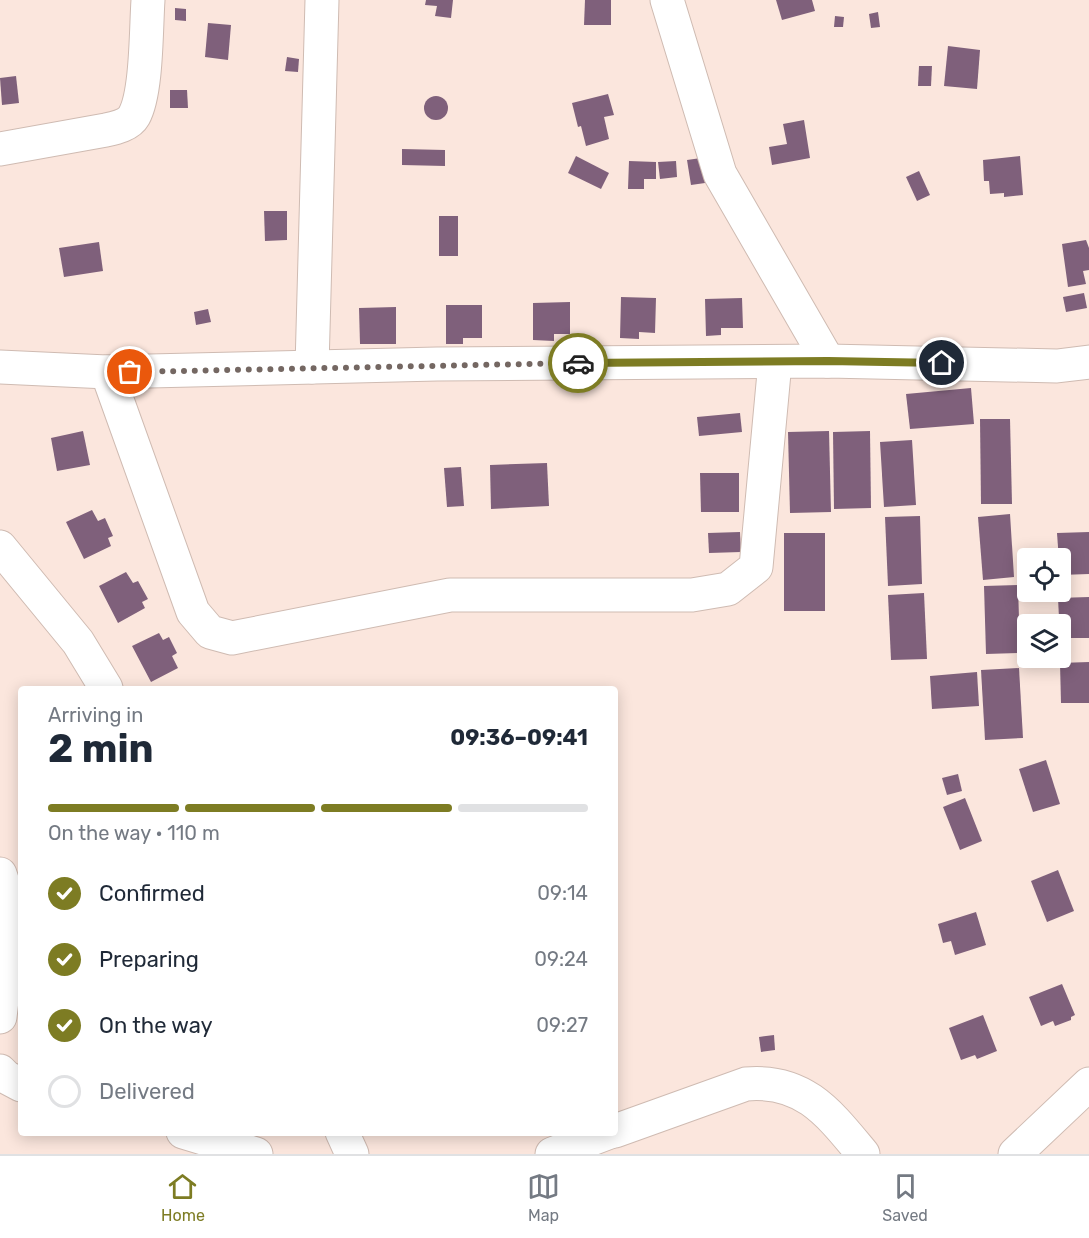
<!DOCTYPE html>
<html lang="en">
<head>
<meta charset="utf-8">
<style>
	:root { --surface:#fff; --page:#f2f2f3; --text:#1f2937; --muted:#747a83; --line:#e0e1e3; --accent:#7d7c23 }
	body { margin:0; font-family:Rubik,sans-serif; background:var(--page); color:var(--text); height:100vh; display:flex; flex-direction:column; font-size:22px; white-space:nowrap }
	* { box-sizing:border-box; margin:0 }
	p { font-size:20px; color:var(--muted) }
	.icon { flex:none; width:33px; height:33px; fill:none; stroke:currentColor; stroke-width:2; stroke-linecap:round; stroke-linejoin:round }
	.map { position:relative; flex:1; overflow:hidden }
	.details { position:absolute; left:18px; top:686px; width:600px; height:450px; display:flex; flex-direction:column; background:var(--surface); border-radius:6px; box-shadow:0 3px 15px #0003 }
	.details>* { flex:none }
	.controls { position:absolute; left:1017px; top:548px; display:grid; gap:12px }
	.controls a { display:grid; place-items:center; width:54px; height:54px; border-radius:6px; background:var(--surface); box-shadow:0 3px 15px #0003; font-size:30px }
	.pin { position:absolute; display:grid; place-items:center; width:51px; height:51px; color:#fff; margin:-26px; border:3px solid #fff; border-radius:50%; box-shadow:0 2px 6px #0007 }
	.courier { position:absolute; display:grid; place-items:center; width:60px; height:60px; margin:-30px; border:4px solid #7d7c23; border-radius:50%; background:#fff; color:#222; box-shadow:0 2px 8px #0007 }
	.head em { font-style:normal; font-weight:700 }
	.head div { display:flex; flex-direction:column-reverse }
	.head { display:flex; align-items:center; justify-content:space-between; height:102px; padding:0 30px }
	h1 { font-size:39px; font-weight:700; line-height:45px }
	.bar { display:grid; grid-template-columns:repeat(4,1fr); gap:9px 6px; align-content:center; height:72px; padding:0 30px }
	.bar i { height:8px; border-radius:4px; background:var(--line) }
	.bar .current { background:var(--accent) }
	.bar p { grid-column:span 4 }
	ol { padding:0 30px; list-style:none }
	li { display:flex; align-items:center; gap:18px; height:66px }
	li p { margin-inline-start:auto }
	li .icon { padding:6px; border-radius:50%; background:var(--accent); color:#fff; stroke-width:4 }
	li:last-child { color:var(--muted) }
	li i { width:33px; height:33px; border:3px solid var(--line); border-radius:50% }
	.dock { display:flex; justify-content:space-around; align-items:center; height:84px; border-top:2px solid var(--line); background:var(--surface); font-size:16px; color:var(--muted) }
	.dock a { display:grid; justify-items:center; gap:3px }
	.dock .current { color:var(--accent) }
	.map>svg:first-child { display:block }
</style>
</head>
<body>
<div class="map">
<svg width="1089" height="1154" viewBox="0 0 1089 1154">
	<rect width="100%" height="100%" fill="#fbe6dd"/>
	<g fill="#7f607b">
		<polygon points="426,0 453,0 451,18 435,16 437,6 425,5"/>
		<polygon points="585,0 611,0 611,25 584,25"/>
		<polygon points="776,0 812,0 815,11 782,20"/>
		<polygon points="175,8 186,9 186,21 175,20"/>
		<polygon points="878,12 880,27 871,28 869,14"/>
		<polygon points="835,16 844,17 843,27 834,27"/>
		<polygon points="208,23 231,25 228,60 205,57"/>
		<polygon points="948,46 980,50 977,89 944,86"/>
		<polygon points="287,57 299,59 298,72 285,71"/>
		<polygon points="919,66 932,66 931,86 918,86"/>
		<polygon points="16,76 19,103 2,105 0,78"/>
		<polygon points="170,90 187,90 188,108 170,108"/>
		<polygon points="608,94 614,115 604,117 609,139 586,146 581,126 578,127 572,103"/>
		<circle cx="436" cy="108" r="12"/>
		<polygon points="804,120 810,158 772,165 769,147 787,144 783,124"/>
		<polygon points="402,149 445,150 445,166 402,165"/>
		<polygon points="576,156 609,173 601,189 568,173"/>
		<polygon points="1020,156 1023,195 1004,197 1004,193 990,194 989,181 984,181 983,160"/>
		<polygon points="701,158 705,183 691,185 687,160"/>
		<polygon points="629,161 656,162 656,179 644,179 644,189 628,189"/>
		<polygon points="676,161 677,177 660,179 658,162"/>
		<polygon points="919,171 930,195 917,201 906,177"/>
		<polygon points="264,211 287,211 287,240 265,241"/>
		<rect x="439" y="216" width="19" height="40"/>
		<polygon points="1086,240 1089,248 1089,270 1083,271 1086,284 1068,287 1062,244"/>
		<polygon points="99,242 103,271 64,277 59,248"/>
		<polygon points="1084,293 1087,308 1066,312 1063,297"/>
		<polygon points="621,297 656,298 655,333 639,332 639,339 620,338"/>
		<polygon points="742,298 743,328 721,328 721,335 706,336 705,299"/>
		<polygon points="570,302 570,334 554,334 554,341 533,340 533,303"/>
		<polygon points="446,305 482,305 482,338 463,338 463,344 446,344"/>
		<polygon points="396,307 396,344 360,344 359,308"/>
		<polygon points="208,309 211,322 196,325 194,312"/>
		<polygon points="971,388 974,424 910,429 906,394"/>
		<polygon points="740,413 742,432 699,436 697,417"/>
		<polygon points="980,419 1010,419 1012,504 981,504"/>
		<polygon points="83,431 90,465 57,471 51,438"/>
		<polygon points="829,431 831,512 790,513 788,432"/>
		<polygon points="870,431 871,508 834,509 833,432"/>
		<polygon points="912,440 916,505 884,507 880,442"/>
		<polygon points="547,463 549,506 491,509 490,465"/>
		<polygon points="461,467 464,506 447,507 444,468"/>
		<polygon points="700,473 739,473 739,512 701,512"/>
		<polygon points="92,510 98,521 105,518 113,536 108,538 111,546 84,559 66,522"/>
		<polygon points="1010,514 1014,577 983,580 978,517"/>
		<polygon points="920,516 922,584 888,586 885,517"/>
		<polygon points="740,532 741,552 709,553 708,533"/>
		<polygon points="1089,532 1089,574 1060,575 1057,533"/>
		<rect x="784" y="533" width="41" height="78"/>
		<polygon points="126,572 133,583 138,581 148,599 142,602 145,608 118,623 99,586"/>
		<polygon points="1018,585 1020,653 986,654 984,586"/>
		<polygon points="924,593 927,659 891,660 888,595"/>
		<polygon points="1089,597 1089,638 1060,638 1058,598"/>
		<polygon points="159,633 163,640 169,637 177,653 172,656 178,668 151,682 132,646"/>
		<polygon points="1089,662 1089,703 1061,703 1060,663"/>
		<polygon points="1019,668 1023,738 985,740 981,670"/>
		<polygon points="977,672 979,706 932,709 930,676"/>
		<polygon points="1046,760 1060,804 1033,812 1019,769"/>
		<polygon points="958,774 962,791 947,795 942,778"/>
		<polygon points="965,798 982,841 960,850 943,807"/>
		<polygon points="1058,870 1074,911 1047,922 1031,881"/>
		<polygon points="976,912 986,945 955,955 951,941 943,943 938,924"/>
		<polygon points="1062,984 1075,1015 1071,1017 1071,1020 1055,1026 1053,1021 1041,1026 1029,997"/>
		<polygon points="983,1015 997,1051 977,1059 975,1055 961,1060 949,1028"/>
		<polygon points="774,1035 775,1050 761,1052 759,1037"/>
	</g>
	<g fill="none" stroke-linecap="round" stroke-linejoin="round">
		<g stroke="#cfbbb2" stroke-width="35">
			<g id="minor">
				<polyline points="667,0 720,174 828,361"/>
				<path d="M0 149 106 130C115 128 129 125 134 116 147 93 146 28 148 0"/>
				<polyline points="0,367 107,372 437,364 828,361 1057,366 1089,362"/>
				<polyline points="312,367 322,0"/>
				<polyline points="107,372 193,612 210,632 232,638 450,595 692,595 728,589 756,567 775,362"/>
				<polyline points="0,547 78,642 106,688"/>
				<path d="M0 874C18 919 5 970 0 1017"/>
				<polyline points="0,1071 6,1077 21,1085"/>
				<path d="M615 1131 746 1084C804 1079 829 1113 863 1154"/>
				<polyline points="183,1132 256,1154"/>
				<polyline points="342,1132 352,1154"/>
				<polyline points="552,1154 610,1132"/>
				<polyline points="1015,1154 1089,1084"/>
			</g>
		</g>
		<use href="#minor" stroke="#fff" stroke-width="33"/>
	</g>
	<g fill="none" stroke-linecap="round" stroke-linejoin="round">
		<polyline stroke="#746762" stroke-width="6" stroke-dasharray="0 10.8" points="130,372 578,363"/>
		<polyline stroke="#7d7c23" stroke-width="8" points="578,363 828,361 942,363"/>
	</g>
</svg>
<div class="controls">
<a><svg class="icon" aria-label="locate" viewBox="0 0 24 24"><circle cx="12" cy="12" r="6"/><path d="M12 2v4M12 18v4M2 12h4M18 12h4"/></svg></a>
<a><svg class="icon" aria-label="layers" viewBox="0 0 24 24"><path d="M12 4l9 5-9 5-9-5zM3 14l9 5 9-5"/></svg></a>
</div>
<div class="pin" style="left:130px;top:372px;background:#ea580c"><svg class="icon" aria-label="bag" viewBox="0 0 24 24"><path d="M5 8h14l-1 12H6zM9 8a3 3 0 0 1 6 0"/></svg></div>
<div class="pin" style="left:942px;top:363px;background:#1f2937"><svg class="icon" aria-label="home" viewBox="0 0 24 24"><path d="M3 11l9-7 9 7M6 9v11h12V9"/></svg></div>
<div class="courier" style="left:578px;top:363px"><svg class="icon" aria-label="car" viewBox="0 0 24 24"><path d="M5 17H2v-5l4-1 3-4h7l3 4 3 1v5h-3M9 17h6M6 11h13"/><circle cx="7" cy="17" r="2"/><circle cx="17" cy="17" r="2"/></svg></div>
<section class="details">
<div class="head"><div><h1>2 min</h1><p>Arriving in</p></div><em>09:36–09:41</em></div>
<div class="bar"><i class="current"></i><i class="current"></i><i class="current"></i><i></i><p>On the way · 110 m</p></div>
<ol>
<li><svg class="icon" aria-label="check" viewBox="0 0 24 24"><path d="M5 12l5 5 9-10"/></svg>Confirmed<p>09:14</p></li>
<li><svg class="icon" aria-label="check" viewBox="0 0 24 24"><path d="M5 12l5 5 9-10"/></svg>Preparing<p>09:24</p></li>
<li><svg class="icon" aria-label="check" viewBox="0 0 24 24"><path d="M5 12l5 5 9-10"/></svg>On the way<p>09:27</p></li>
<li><i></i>Delivered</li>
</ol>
</section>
</div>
<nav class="dock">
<a class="current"><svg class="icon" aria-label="home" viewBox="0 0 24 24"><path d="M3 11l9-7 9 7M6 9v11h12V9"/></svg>Home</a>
<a><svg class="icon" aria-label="map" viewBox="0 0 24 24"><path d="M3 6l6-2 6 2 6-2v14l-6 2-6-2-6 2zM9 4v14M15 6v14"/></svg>Map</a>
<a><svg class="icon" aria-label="saved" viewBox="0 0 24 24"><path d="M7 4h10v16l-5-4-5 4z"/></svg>Saved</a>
</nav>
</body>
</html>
